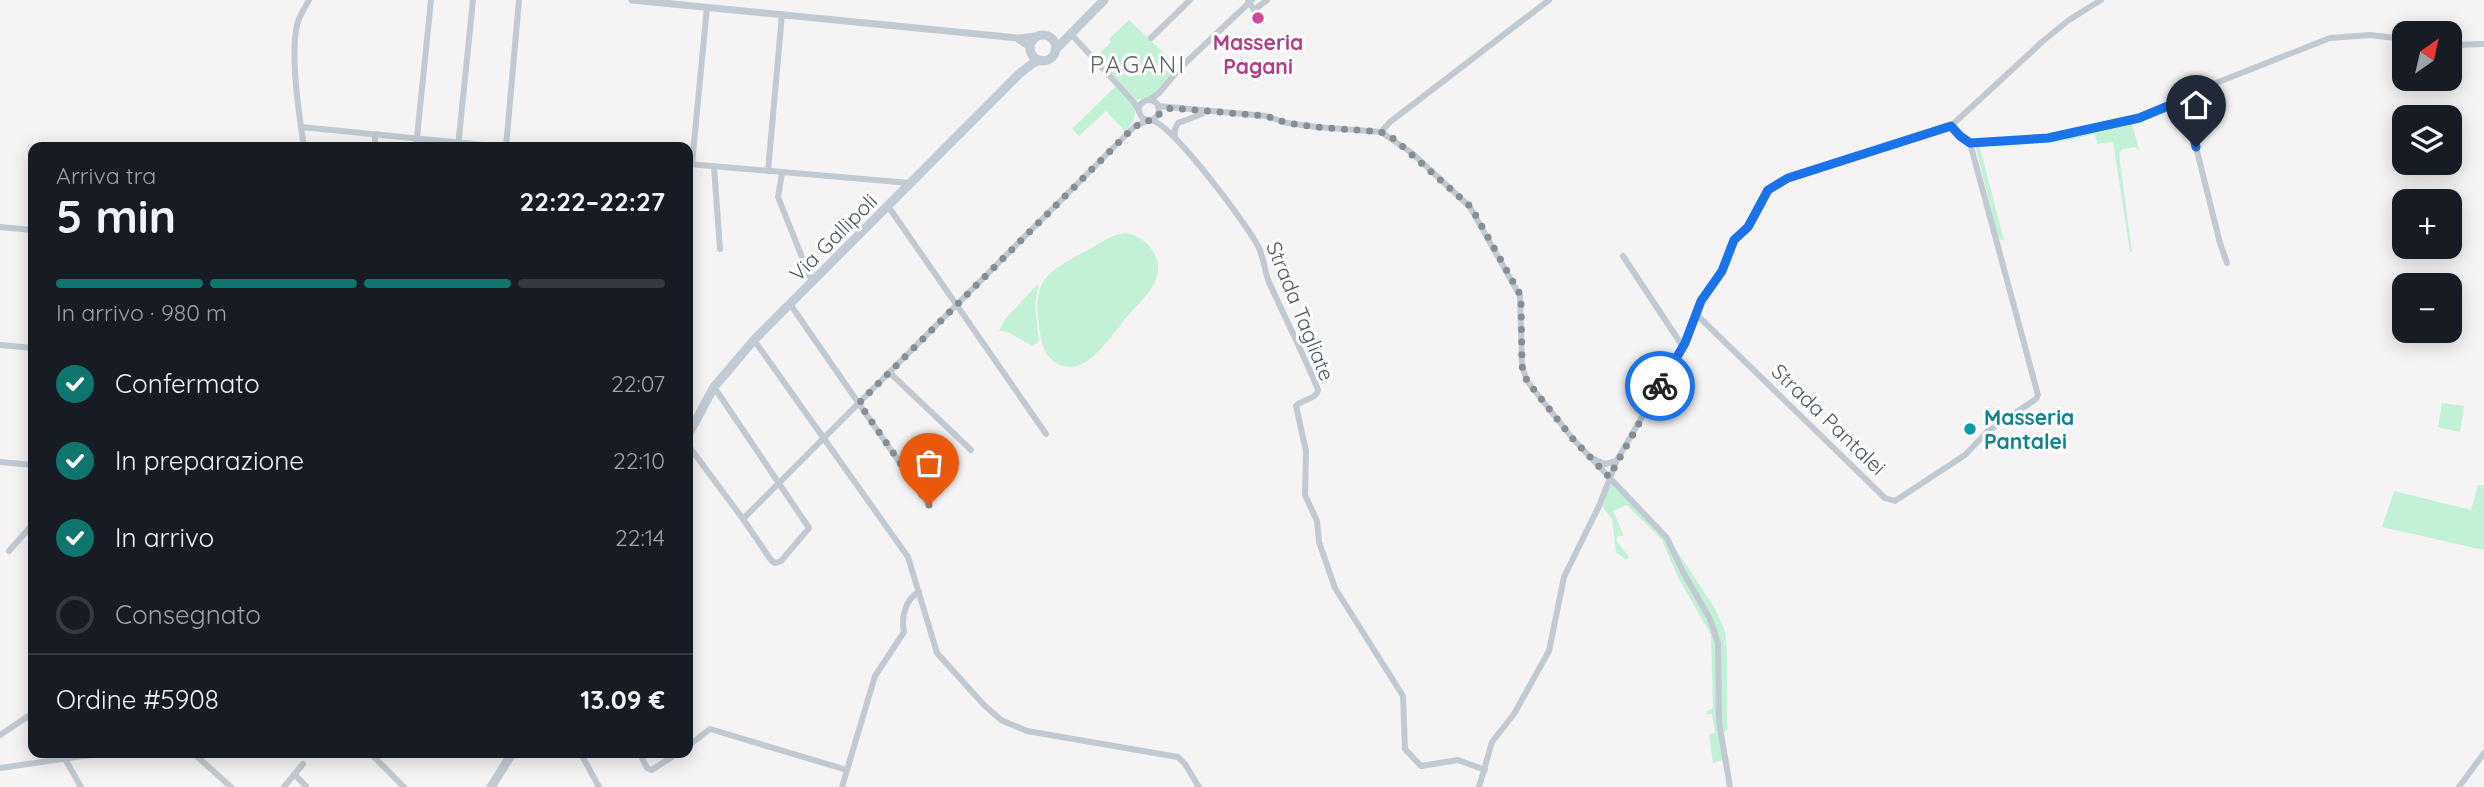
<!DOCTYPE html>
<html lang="it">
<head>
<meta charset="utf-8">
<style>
	:root { --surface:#171b24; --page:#20242c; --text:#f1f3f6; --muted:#9ea1a6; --line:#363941; --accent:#0f766e }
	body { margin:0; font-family:Quicksand,sans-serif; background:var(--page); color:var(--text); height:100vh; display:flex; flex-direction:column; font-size:26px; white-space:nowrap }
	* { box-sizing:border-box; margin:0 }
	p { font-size:23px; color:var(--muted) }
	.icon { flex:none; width:38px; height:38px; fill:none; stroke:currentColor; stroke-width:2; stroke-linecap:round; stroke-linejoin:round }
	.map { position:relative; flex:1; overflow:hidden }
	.drawer { position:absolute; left:28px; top:142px; width:665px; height:616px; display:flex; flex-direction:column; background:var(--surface); border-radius:14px; box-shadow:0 4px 18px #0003 }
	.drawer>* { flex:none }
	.needle { width:46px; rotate:34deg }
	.tools { position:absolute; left:2392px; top:21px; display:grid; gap:14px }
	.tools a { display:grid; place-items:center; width:70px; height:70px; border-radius:14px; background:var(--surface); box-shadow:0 4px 18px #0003; font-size:35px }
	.pin { position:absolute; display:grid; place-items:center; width:60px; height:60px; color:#fff; margin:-72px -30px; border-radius:50% 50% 50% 0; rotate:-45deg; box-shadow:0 0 7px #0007 }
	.pin .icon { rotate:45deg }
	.courier { position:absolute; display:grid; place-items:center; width:70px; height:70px; margin:-35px; border:5px solid #1a73e8; border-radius:50%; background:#fff; color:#222; box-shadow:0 2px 9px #0007 }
	.overview em { font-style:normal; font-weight:800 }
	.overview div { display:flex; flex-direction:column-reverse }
	.overview { display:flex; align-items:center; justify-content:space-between; height:119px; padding:0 28px }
	h1 { font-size:46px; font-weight:800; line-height:52px }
	.bar { display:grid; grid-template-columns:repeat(4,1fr); gap:10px 7px; align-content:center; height:84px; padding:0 28px }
	.bar i { height:9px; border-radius:5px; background:var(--line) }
	.bar .current { background:var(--accent) }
	.bar p { grid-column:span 4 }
	.line { display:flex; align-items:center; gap:18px; padding:0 28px; border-top:2px solid var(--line) }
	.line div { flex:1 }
	ol { padding:0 28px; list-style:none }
	li { display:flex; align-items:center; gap:21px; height:77px }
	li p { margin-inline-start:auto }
	li .icon { padding:7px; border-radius:50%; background:var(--accent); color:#fff; stroke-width:4 }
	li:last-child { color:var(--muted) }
	li i { width:38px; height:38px; border:4px solid var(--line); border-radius:50% }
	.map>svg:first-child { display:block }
</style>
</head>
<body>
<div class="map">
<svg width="2484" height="787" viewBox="0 0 2484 787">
	<rect width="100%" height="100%" fill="#f5f3f3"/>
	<g fill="#c3f1d5">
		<polygon points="1129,20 1177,66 1154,95 1137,100 1096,57 1111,42 1109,39"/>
		<path d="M1116 86C1132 102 1145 111 1125 131L1106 111 1079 136 1072 129Z"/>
		<polygon points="2132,123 2139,150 2134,147 2121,150 2119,155 2132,252 2130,252 2113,142 2097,144 2095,134 2054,143 1980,147 2004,241 1998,237 1975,144 2107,130 2108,127"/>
		<path d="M1126 233C1140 237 1149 242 1155 255 1167 281 1141 300 1126 318 1113 333 1097 359 1077 366 1069 368 1058 366 1052 360 1042 351 1041 338 1039 326 1030 274 1055 269 1093 247 1104 241 1113 234 1126 233Z"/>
		<polygon points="1038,284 1035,306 1039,342 1032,346 1008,332 999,331 1005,319"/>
		<polygon points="2442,403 2464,406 2460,432 2438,427"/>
		<polygon points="1611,481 1664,536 1716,636 1723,760 1713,763 1709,734 1715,733 1712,714 1707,714 1706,712 1713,708 1711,635 1678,577 1662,540 1627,505 1613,511 1624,536 1618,536 1616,540 1629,557 1626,560 1616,552 1612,519 1602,506"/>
		<polygon points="2478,485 2484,485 2484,550 2382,527 2394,491 2471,510"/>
		<polygon points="1661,527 1714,607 1725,631 1727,652 1727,731 1722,732 1717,631"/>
	</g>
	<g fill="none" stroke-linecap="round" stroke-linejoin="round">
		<g stroke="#c1cad2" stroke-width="6">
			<polyline points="1248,0 1254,10 1267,0"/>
			<polyline points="1070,33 1133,101 1139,111"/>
			<polyline points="1151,38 1190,0"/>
			<polyline points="2450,45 2484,44"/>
			<polyline points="2184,99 2220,243 2227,263"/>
			<polyline points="1149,100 1159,93 1180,68 1252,0"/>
			<circle cx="1149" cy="110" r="10"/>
			<polyline points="1158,106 1266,116 1287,123 1317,127 1381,132 1412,153 1470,207 1520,296 1522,366 1527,381 1573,439 1667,538 1683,572 1710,619 1718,643 1719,722 1730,787"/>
			<path d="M1151 120C1172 124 1246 223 1258 246 1264 257 1264 270 1269 282 1285 318 1303 353 1318 390 1316 400 1302 399 1296 406L1306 451 1305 495 1317 521 1319 542 1335 588 1403 696 1405 749 1421 766 1458 760 1485 770"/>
			<polyline points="1951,126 1960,137 1970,143 2048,138 2139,118 2216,83 2330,38 2370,35 2404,39"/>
			<polyline points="301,127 503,147"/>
			<polyline points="1381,132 1390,122 1549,0"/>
			<polyline points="375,134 375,147"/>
			<polyline points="1175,138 1175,129 1178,123 1202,114"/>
			<path d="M304 147C299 115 290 56 297 25 299 16 305 8 309 0"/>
			<polyline points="416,147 431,0"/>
			<polyline points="458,147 473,0"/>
			<polyline points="506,147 519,0"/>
			<polyline points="688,164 910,183"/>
			<polyline points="692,164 707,7"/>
			<polyline points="714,167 720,249"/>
			<polyline points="768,171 782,14"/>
			<polyline points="782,173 778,197 812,282"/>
			<polyline points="888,206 1046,434"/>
			<polyline points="0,227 33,230"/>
			<polyline points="1623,256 1683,347"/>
			<polyline points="790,304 929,505"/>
			<polyline points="1696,314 1885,498 1895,501 1965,455 1988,431 2036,399 2038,395 1970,143"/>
			<polyline points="754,340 908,557 937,653 984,705 1001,720 1027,731 1178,757 1185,764 1199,787"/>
			<polyline points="0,345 33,348"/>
			<polyline points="889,372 971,450"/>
			<polyline points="688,445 743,519 771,560 775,563 781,561 809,528 714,387"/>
			<polyline points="1594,459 1605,464 1616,461"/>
			<polyline points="0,462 33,465"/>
			<polyline points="743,519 1134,127 1148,120"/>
			<polyline points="9,551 33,524"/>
			<polyline points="0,735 33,713"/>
			<polyline points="688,746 710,729 847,770 842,787"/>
			<polyline points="192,752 231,787"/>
			<polyline points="369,752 404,787"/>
			<polyline points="580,752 599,787"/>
			<polyline points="639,752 647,768 652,770 679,752"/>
			<polyline points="65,759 81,787"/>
			<polyline points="0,768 111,752"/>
			<path d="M847 770 875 676 904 632C901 618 905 599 919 592"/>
			<polyline points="294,774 306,786"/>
			<polyline points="284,787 303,764"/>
			<polyline points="1479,787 1492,742 1514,714 1549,651 1564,577 1599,506 1617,460 1685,343 1701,301 1722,271 1731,245 1748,227 1768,190 1788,178 1951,126 2043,41 2069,20 2101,0"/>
			<polyline points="2459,787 2484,753"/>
		</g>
		<g stroke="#c1cad2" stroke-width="7">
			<polyline points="632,0 1018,38 1037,36"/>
			<polyline points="1018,39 1030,47"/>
		</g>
		<g stroke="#c1cbd6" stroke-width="9">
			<circle cx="1043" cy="48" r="13"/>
			<polyline points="1055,50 1104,0"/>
			<polyline points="688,435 714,387 754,340 1018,75 1033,63 1041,60"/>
			<polyline points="491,787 513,752"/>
		</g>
	</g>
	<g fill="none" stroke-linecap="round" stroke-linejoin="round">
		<polyline stroke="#868d94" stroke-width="7" stroke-dasharray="0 12.6" points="929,505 859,403 1130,131 1139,124 1154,119 1164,110 1172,108 1266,116 1287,123 1317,127 1381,132 1394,139 1471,207 1521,296 1522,366 1527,381 1573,439 1609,477 1660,386"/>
		<polyline stroke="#1a73e8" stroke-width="9" points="1660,386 1685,343 1701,301 1722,271 1734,240 1748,227 1768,190 1788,178 1951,126 1960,136 1970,143 2048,138 2139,118 2185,99 2196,147"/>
	</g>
	<circle fill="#d1479c" stroke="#fff" stroke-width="2.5" cx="1258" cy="18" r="7"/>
	<circle fill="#0f9aa8" stroke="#fff" stroke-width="2.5" cx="1970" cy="429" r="7"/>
	<g text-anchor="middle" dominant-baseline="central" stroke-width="6" stroke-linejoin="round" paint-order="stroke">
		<g font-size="21" font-weight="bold" fill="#b23c85" stroke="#fff">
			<text x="1258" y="42">Masseria<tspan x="1258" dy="24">Pagani</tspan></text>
		</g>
		<g font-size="21" fill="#4a5661" stroke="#fff">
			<text transform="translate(833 237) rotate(-45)">Via Gallipoli</text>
			<text transform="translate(1301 311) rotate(68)">Strada Tagliate</text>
			<text transform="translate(1829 419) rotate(44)">Strada Pantalei</text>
		</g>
		<g font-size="21" font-weight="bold" fill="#0d838f" stroke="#fff" text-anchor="start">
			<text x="1984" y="417">Masseria<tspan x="1984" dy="24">Pantalei</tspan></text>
		</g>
		<g font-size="24" letter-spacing="2" fill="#5f6368" stroke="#fff">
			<text x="1138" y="64">PAGANI</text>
		</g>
	</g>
</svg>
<div class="tools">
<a><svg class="needle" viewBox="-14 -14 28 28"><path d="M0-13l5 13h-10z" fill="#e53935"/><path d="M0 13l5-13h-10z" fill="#9ea1a6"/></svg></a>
<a><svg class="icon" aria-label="layers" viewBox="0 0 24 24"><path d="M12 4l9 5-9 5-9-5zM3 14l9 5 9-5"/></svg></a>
<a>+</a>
<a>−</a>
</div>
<div class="pin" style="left:929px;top:505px;background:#ea580c"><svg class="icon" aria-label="bag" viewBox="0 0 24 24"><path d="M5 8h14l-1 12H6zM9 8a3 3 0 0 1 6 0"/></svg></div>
<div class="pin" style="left:2196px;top:147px;background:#1f2937"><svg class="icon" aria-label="home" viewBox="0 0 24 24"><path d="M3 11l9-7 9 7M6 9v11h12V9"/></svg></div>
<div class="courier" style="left:1660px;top:386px"><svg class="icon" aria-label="bike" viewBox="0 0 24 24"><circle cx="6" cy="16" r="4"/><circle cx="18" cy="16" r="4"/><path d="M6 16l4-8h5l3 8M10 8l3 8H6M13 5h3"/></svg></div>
<section class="drawer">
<div class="overview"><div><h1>5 min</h1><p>Arriva tra</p></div><em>22:22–22:27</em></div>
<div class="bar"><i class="current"></i><i class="current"></i><i class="current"></i><i></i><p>In arrivo · 980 m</p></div>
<ol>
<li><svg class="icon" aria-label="check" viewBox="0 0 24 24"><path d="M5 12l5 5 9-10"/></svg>Confermato<p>22:07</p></li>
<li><svg class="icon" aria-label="check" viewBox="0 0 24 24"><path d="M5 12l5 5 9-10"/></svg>In preparazione<p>22:10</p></li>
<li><svg class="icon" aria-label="check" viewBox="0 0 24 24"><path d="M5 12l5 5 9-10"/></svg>In arrivo<p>22:14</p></li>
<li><i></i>Consegnato</li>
</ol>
<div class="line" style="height:91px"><div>Ordine #5908</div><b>13.09 €</b></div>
</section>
</div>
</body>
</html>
